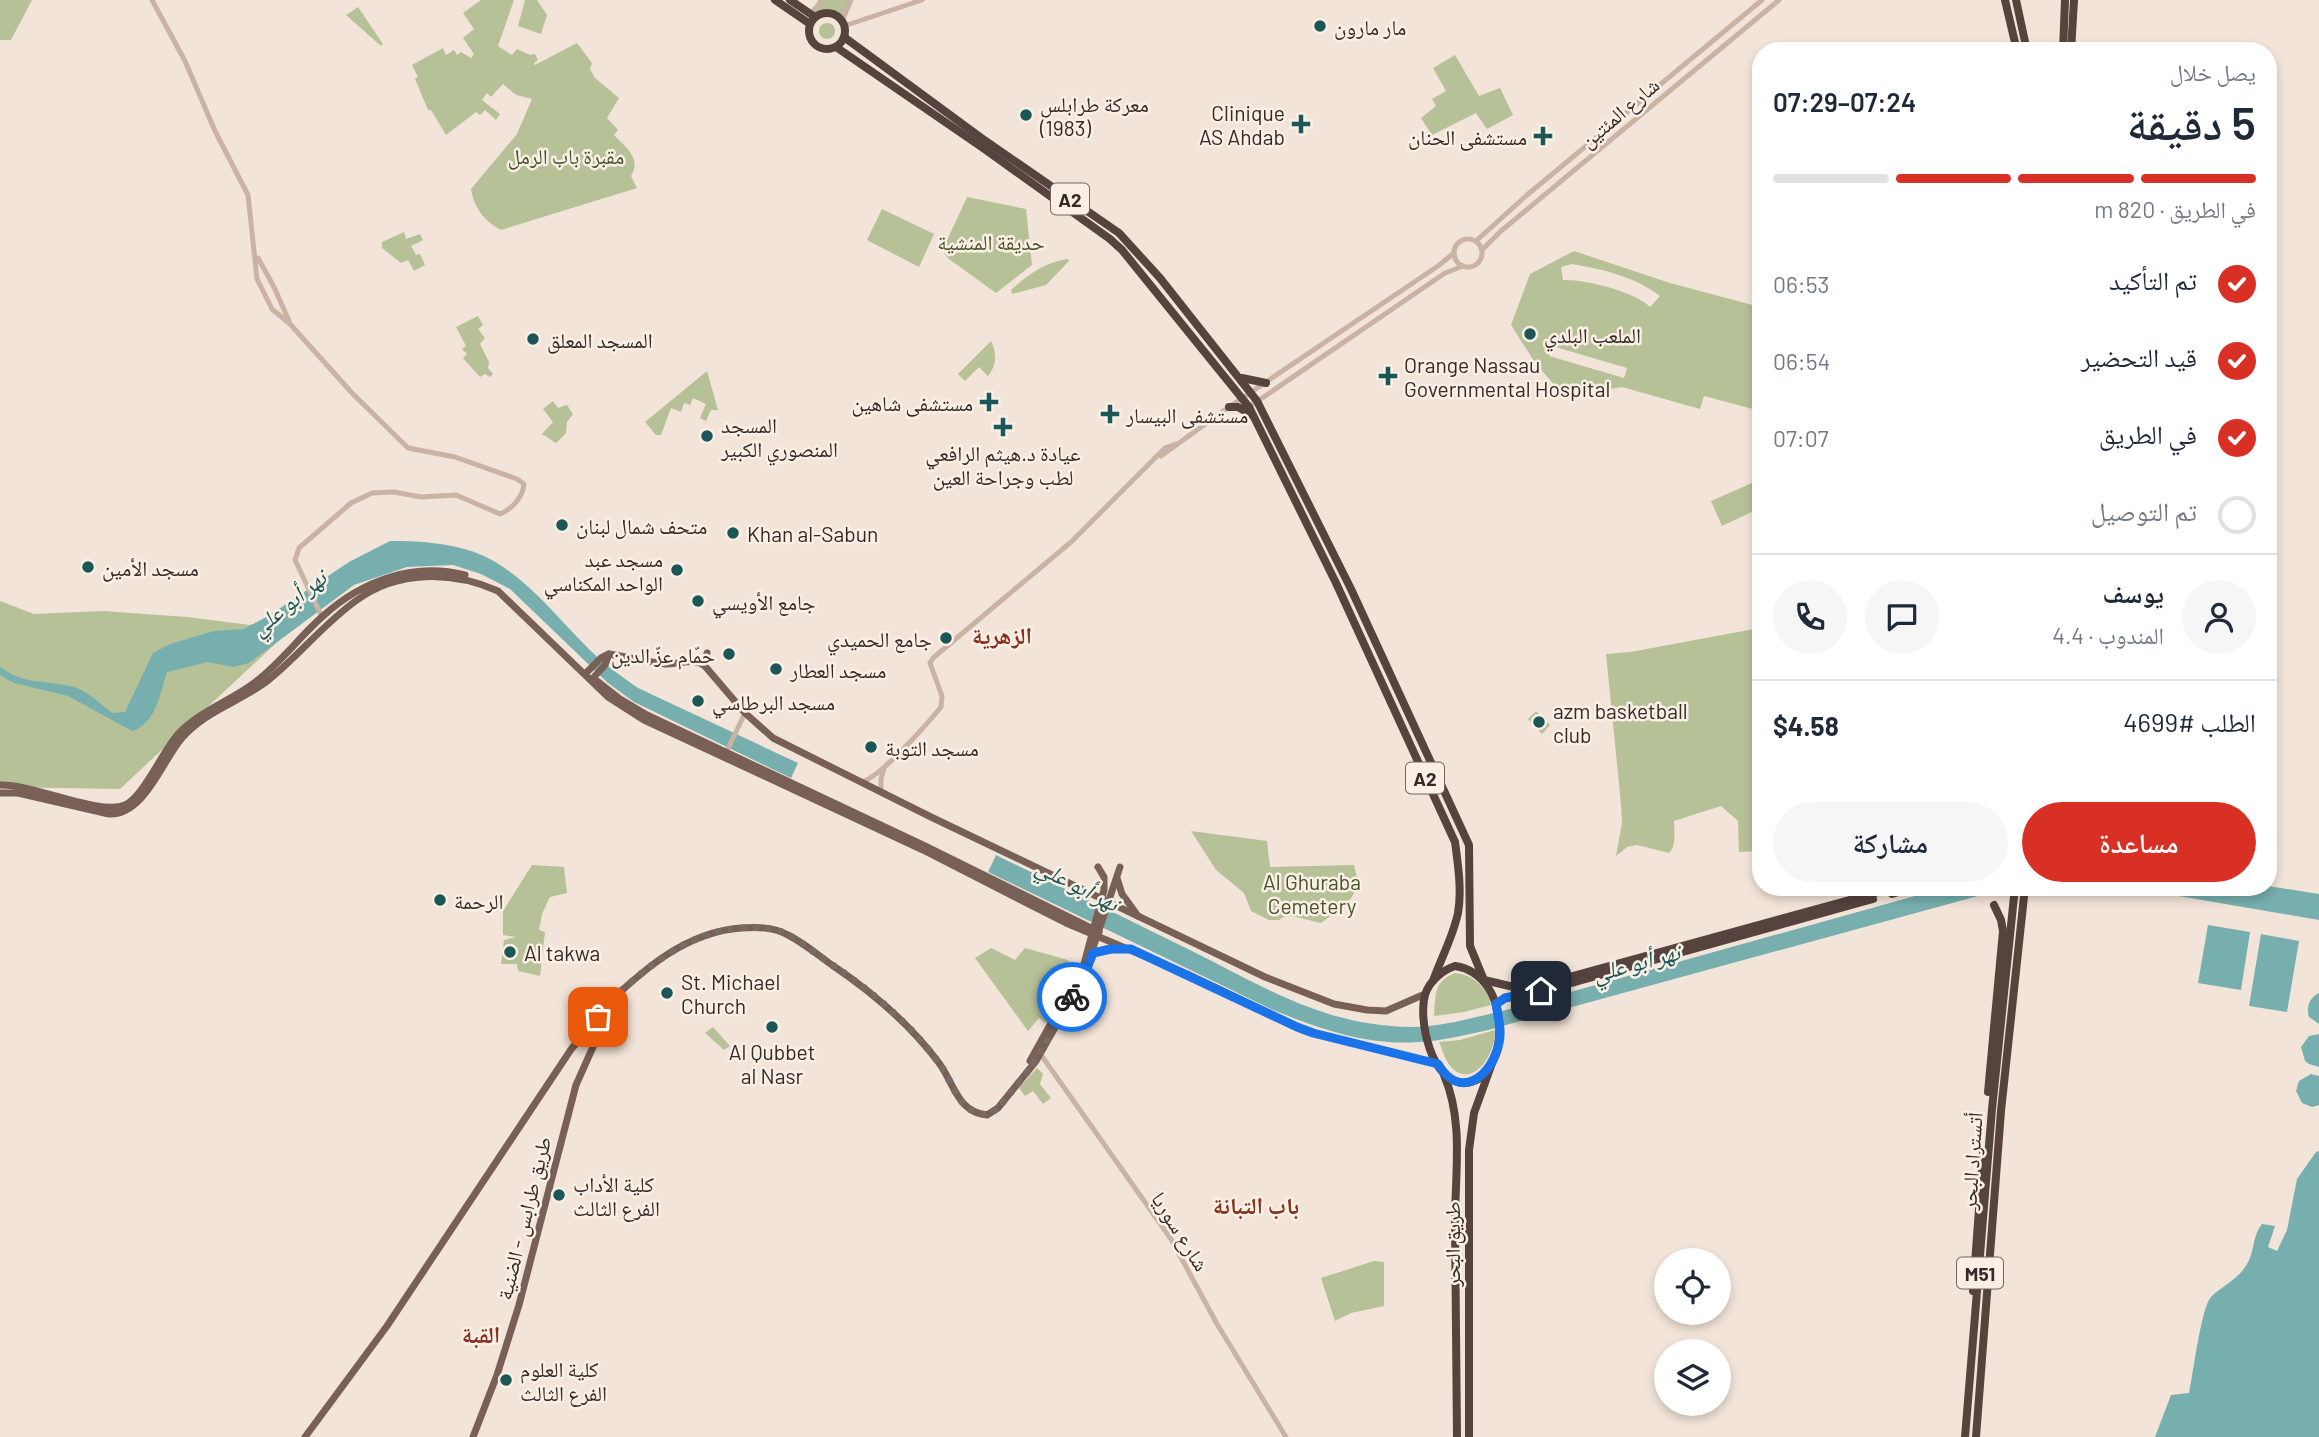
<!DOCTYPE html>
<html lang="ar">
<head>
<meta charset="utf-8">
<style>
	:root { --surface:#fff; --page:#f6f6f7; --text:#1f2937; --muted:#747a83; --line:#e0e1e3; --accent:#d93025 }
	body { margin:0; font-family:Barlow,"Noto Naskh Arabic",sans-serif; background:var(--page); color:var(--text); direction:rtl; height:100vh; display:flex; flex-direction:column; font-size:26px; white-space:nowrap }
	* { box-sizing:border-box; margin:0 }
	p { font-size:23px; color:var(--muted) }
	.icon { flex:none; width:38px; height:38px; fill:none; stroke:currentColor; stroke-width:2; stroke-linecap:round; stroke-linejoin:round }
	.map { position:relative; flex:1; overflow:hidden; direction:ltr }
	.details { position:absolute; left:1752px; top:42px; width:525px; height:854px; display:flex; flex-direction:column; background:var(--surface); border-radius:28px; box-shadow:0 4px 10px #0003; direction:rtl }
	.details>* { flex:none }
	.tools { position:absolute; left:1654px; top:1248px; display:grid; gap:14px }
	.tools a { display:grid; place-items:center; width:77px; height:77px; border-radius:50%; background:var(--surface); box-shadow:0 4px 10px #0003; font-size:35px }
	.pin { position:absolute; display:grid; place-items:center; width:60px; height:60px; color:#fff; margin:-30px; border-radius:14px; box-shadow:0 4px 10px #0006 }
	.courier { position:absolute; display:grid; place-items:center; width:70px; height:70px; margin:-35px; border:5px solid #1a73e8; border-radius:50%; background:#fff; color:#222; box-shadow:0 2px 9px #0007 }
	.summary em { font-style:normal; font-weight:600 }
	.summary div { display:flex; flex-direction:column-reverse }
	.summary { display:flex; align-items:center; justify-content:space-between; height:119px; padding:0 21px }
	h1 { font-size:46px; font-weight:600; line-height:52px }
	.bar { display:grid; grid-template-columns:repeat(4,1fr); gap:10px 7px; align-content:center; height:84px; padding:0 21px }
	.bar i { height:9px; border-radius:5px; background:var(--line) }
	.bar .selected { background:var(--accent) }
	.bar p { grid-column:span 4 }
	.line { display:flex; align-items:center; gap:18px; padding:0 21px; border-top:2px solid var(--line) }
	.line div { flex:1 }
	.round { display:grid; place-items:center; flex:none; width:74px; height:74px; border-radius:37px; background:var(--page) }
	ol { padding:0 21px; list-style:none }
	li { display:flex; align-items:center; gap:21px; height:77px }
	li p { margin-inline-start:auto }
	li .icon { padding:7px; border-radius:50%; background:var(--accent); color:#fff; stroke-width:4 }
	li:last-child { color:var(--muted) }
	li i { width:38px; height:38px; border:4px solid var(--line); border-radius:50% }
	.primary-button { display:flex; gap:14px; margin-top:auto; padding:14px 21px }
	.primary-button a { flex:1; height:80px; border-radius:42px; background:var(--accent); color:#fff; font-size:28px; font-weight:600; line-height:80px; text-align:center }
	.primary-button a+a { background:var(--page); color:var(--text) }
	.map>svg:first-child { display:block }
</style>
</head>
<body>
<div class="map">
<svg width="2319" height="1437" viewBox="0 0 2319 1437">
	<rect width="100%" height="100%" fill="#f2e4d8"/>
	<g fill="#b6c198" fill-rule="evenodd">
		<polygon points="0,0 32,0 11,40 0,40"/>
		<path d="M481 0H514L498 46 512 55 517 49 530 55 535 54 538 60 534 63 535 65 577 43 592 63 590 69 595 78 619 98 607 118 618 130 614 135C625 147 642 158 631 176L637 188 501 230C484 221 474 208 471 189L517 134 532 99 516 95 503 84 491 97 487 93 482 100 500 114 496 120 485 110 480 115 476 112 446 135 431 110H428L415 79 418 77 412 65 443 48 446 55 454 50 457 55 461 52 471 58 474 54 463 38 474 29 463 13Z"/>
		<polygon points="525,0 537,0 547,15 541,34 518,26"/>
		<polygon points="819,0 850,0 841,17 831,15 806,16"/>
		<polygon points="358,7 383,44 381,46 346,15"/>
		<circle cx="827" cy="31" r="8"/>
		<polygon points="1455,55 1479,96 1500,88 1513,115 1487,129 1476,113 1432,135 1421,118 1436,106 1432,99 1446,91 1433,68"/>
		<polygon points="967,197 1026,209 1032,265 996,293 949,259 945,254 944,247"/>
		<polygon points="882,209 934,234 919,267 867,240"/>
		<polygon points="404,232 406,239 420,234 423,240 411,246 416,255 420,254 425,265 414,271 408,260 401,263 382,248 382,242"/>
		<path d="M1574 251 1670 283 1760 307V396L1753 409 1704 396 1700 409 1622 387 1605 390 1573 385 1558 389 1536 364 1511 325 1530 274ZM1572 264C1602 269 1636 277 1660 296L1650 307C1636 292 1584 279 1563 280L1561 267ZM1552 346 1627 368 1624 378 1549 356Z"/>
		<path d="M1068 259 1069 261 1046 285 1012 294 1011 290C1028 275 1044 262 1068 259Z"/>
		<polygon points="478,316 483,325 478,329 485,338 480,344 489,362 488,368 493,374 490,377 485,374 480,377 463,358 467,354 462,349 466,346 456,327"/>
		<path d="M991 341C997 354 997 365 988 376L979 367 965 381 958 374Z"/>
		<polygon points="707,371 718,410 711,410 706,421 700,418 706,404 693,398 690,405 684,403 681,412 671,408 661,435 656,435 645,422"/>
		<polygon points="553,401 558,408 567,405 573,414 567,422 566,433 556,443 542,434 553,422 543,409"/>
		<polygon points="1752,483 1760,508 1722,526 1711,501"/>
		<polygon points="0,601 34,614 103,611 187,617 250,625 296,612 290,630 120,789 0,787"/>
		<path d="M1760 628V851L1739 852 1738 821 1721 806 1674 821C1674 831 1677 845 1669 853L1637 845 1627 847 1616 856 1622 823 1621 804 1606 654 1630 652Z"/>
		<polygon points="1536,711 1550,725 1542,734 1528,719"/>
		<polygon points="1191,831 1267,841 1270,867 1354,865 1359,886 1347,904 1321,923 1287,915 1279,920 1269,920 1251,911 1244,893 1216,870"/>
		<polygon points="532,865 564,867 567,893 550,897 542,914 539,930 545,932 540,976 518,971 517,964 501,964 504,940 516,937 503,935 503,911"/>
		<polygon points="991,948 1015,960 1025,948 1068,960 1074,975 1046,1023 1039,1018 1028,1031 975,958"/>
		<path d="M1455 973C1474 975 1486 987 1491 1005L1464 1012 1434 1016C1436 995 1433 982 1455 973Z"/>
		<polygon points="713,1027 730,1046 724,1050 705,1033"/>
		<path d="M1495 1030C1496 1057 1469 1093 1448 1063 1444 1057 1442 1048 1439 1042L1460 1040Z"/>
		<polygon points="1037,1068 1043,1074 1040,1084 1051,1098 1043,1104 1033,1091 1025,1096 1019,1088"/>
		<polygon points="1374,1261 1384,1262 1384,1306 1351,1313 1335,1321 1321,1278"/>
	</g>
	<g fill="#77afae">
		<path d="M390 541C421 541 455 543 484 556 524 575 553 613 584 644 600 661 619 675 638 688L798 763 791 778 634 702 608 683 510 589 481 574 453 565 407 567 354 585 249 663 234 667 208 662 167 672C160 693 156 724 132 731L68 696 14 683 0 675V667C25 685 42 680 70 686 86 689 99 703 112 713L125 712 153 653 170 644 214 631 244 629 270 615 349 562Z"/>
		<path d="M996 855C1061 887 1127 919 1192 951 1266 988 1325 1026 1411 1027 1443 1027 1475 1017 1506 1010L1947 887H2039L1996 891 1488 1030C1465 1035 1442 1041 1418 1042 1367 1046 1317 1028 1271 1009L988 872Z"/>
		<polygon points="2105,887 2268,886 2319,894 2319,920 2173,895"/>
		<polygon points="2208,925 2250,932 2241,990 2198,983"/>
		<polygon points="2261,934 2299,941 2287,1012 2249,1006"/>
		<path d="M2319 993V1024L2309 1017C2306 1007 2309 998 2319 993Z"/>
		<polygon points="2319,1034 2319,1067 2309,1064 2305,1061 2301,1047 2309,1036"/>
		<polygon points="2311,1074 2319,1076 2319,1105 2312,1107 2302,1103 2296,1091 2299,1081"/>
		<path d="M2319 1151V1437H2155L2171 1395 2189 1393C2193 1375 2201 1308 2211 1297 2223 1285 2238 1280 2247 1264 2255 1251 2252 1236 2262 1224L2275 1226 2268 1247 2277 1251 2287 1230 2297 1179 2316 1152Z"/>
	</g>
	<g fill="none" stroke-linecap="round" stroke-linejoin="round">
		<g stroke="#cab3a4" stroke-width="5">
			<path d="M152 0 185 61 215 131 248 195 257 279 272 309 290 324 352 393 408 448 455 457 517 479 524 484C523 497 512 509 500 514L456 495 421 497 394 492 372 493 351 503 299 548 295 560 322 617"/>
			<polyline points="817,16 821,0"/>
			<polyline points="842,21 851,0"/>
			<polyline points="844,26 922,0"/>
			<circle cx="1468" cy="253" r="14"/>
			<polyline points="1476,241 1527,195 1762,0"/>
			<polyline points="1482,250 1501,231 1779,0"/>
			<polyline points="258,258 274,287 289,321"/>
			<polyline points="1249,407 1445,273 1463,266"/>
			<polyline points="1161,456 1229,407 1438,266 1454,253"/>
			<polyline points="725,755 745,713"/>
			<path d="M861 782C879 779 928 723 941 707L942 696 930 663 933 658 1071 542 1165 448 1176 444"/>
			<polyline points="881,792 881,779 884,768"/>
			<polyline points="1039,1052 1171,1239 1217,1324 1286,1437"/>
		</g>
		<g stroke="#786057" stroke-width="7">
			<polyline points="704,665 707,653"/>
			<path d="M587 672 601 658 609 654C628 657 647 662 665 664 680 665 690 657 704 665L745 713 773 738 931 817 1265 977 1334 1004 1367 1010 1386 1011 1425 994"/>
			<polyline points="593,678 605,665 609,654"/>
			<polyline points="597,681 620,699 647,715 925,846 1099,932"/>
			<path d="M0 785C33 784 100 816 125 805 144 796 163 750 179 733 200 711 230 701 254 683 280 664 299 637 323 616 362 581 412 562 465 575"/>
			<path d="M0 793H18L109 814C144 816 162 761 182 738 204 712 239 702 266 682 298 657 323 624 357 600 398 570 452 571 498 591L608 697 644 720 923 850 1066 923 1187 974 1298 1027 1313 1033 1438 1064"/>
			<polyline points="1117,878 1122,894 1138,916"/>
			<polyline points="1093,953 1106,949 1123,949"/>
			<path d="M602 1015 605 1006C644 969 686 932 741 928 757 927 774 927 788 935 804 943 818 955 832 965 872 992 910 1024 939 1063 954 1083 957 1112 987 1115L998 1108 1036 1061 1083 978 1120 867"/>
			<polyline points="1030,1061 1084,964 1104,890 1104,877 1098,867"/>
			<polyline points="305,1437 387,1326 572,1048 588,1031"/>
			<polyline points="473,1437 497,1375 519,1305 576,1085 597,1038 610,1026 610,1020 606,1015 598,1017 589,1029 590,1035 597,1038"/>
		</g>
		<g stroke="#56433d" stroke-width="8">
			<polyline points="775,0 810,24"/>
			<polyline points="790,0 815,17"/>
			<polyline points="2005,0 2017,51"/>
			<polyline points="2016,0 2027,51"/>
			<circle cx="827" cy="31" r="18"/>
			<polyline points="844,37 980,137 1119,233 1160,278 1257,401 1351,589 1469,845 1470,946 1484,980 1518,988 1540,985 1897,887"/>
			<path d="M836 47 983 148 1110 239 1122 250 1249 407 1336 583 1455 842C1458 864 1462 891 1458 913 1453 937 1441 958 1433 981"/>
			<polyline points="2063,51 2065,0"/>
			<polyline points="2071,51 2074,0"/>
			<polyline points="1242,378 1266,383"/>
			<polyline points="1229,407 1238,407 1252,415"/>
			<polyline points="1892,894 1915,887"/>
			<path d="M1455 966C1515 975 1510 1081 1465 1083 1431 1084 1418 1019 1425 995 1429 981 1443 970 1455 966Z"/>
			<polyline points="1496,1004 1505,998 1575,982 1873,899"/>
			<path d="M1444 1075C1464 1122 1455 1172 1455 1223 1455 1294 1457 1366 1457 1437"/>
			<polyline points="1988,1092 2003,931 2001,920 1994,905"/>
			<polyline points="1973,1291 1983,1154"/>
			<polyline points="1469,1437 1469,1150 1474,1113 1495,1055"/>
			<polyline points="1965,1437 1992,1109 2015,887"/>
			<polyline points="1976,1437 2001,1111 2025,887"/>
		</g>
	</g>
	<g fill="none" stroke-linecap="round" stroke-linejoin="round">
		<path stroke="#776b64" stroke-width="7" stroke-dasharray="0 12.6" d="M598 1017 602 1015 605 1006C644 969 686 932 741 928 757 927 774 927 788 935 805 944 821 958 837 968 875 994 912 1026 939 1063 954 1083 957 1112 987 1115L998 1108 1032 1066 1072 997"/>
		<path stroke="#1a73e8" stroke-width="9" d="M1072 997 1083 978 1093 953 1111 949H1131L1297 1027 1313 1033 1438 1064C1460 1101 1492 1077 1499 1043 1502 1030 1498 1017 1496 1004L1505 998 1541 991"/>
	</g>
	<g fill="#1b5757" stroke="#f9efe5" stroke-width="2.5">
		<circle cx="1320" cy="26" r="7"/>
		<circle cx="1026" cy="115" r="7"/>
		<path d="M1297.5 113.5h7v7h7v7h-7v7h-7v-7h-7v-7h7z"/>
		<path d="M1539.5 125.5h7v7h7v7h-7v7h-7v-7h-7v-7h7z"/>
		<circle cx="1530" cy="334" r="7"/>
		<circle cx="533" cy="339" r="7"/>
		<path d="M1384.5 365.5h7v7h7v7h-7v7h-7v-7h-7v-7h7z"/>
		<path d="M985.5 391.5h7v7h7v7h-7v7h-7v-7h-7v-7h7z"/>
		<path d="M1106.5 403.5h7v7h7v7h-7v7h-7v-7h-7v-7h7z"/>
		<path d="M999.5 416.5h7v7h7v7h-7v7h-7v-7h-7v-7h7z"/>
		<circle cx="707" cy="436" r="7"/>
		<circle cx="562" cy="525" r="7"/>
		<circle cx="733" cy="533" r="7"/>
		<circle cx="88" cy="567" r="7"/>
		<circle cx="677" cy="570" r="7"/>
		<circle cx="698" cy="601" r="7"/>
		<circle cx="946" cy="638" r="7"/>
		<circle cx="729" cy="654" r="7"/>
		<circle cx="776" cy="669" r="7"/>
		<circle cx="698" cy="701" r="7"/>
		<circle cx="1539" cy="722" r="7"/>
		<circle cx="871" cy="747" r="7"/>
		<circle cx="440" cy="900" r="7"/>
		<circle cx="510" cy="952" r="7"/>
		<circle cx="667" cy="993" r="7"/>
		<circle cx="772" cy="1027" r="7"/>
		<circle cx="559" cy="1195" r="7"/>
		<circle cx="506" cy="1380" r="7"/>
	</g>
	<g text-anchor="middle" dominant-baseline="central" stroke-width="5" stroke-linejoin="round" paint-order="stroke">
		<g fill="#f9efe5" stroke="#70655f" stroke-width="2">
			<rect x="1051" y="183.5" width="38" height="31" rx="5"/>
			<rect x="1406" y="762.5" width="38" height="31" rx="5"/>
			<rect x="1957" y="1257.5" width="46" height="31" rx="5"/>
		</g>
		<g font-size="19" font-weight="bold" fill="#352a26">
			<text x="1070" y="199">A2</text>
			<text x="1425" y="778">A2</text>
			<text x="1980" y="1273">M51</text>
		</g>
		<g font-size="21" fill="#352a26" stroke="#f9efe5" text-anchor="start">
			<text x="1334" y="26">مار مارون</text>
			<text x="1040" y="103">معركة طرابلس<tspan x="1040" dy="24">(1983)</tspan></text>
			<text x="1285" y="112" text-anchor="end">Clinique<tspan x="1285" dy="24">AS Ahdab</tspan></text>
			<text x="1527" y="136" text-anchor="end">مستشفى الحنان</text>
			<text x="1544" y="334">الملعب البلدي</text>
			<text x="547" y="339">المسجد المعلق</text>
			<text x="1404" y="364">Orange Nassau<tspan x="1404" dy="24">Governmental Hospital</tspan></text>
			<text x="973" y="402" text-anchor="end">مستشفى شاهين</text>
			<text x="1126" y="414">مستشفی البيسار</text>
			<text x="721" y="424">المسجد<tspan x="721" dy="24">المنصوري الكبير</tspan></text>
			<text x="1003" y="452" text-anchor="middle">عيادة د.هيثم الرافعي<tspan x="1003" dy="24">لطب وجراحة العين</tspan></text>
			<text x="576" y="525">متحف شمال لبنان</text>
			<text x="747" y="533">Khan al-Sabun</text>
			<text x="663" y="558" text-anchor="end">مسجد عبد<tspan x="663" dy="24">الواحد المكناسي</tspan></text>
			<text x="102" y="567">مسجد الأمين</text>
			<text x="712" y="601">جامع الأويسي</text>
			<text x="932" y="638" text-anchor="end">جامع الحميدي</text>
			<text x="715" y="654" text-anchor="end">حمّام عزّ الدين</text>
			<text x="790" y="669">مسجد العطار</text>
			<text x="712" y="701">مسجد البرطاسي</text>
			<text x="1553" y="710">azm basketball<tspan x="1553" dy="24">club</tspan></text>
			<text x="885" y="747">مسجد التوبة</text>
			<text x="454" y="900">الرحمة</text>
			<text x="524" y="952">Al takwa</text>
			<text x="681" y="981">St. Michael<tspan x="681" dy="24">Church</tspan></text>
			<text x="772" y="1051" text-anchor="middle">Al Qubbet<tspan x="772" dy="24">al Nasr</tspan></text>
			<text x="573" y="1183">كلية الأداب<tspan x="573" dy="24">الفرع الثالث</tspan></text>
			<text x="520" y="1368">كلية العلوم<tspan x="520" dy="24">الفرع الثالث</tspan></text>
		</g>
		<g font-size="21" fill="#352a26" stroke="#f9efe5">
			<text transform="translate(1619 112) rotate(-40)">شارع المئتين</text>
			<text transform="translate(1971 1161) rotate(-86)">أتستراد البحر</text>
			<text transform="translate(523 1218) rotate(-76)">طريق طرابس - الضنية</text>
			<text transform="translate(1181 1231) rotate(58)">شارع سوريا</text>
			<text transform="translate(1451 1244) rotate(-90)">طريق البحر</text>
		</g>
		<g font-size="21" fill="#475429" stroke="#f9efe5">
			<text x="566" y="155">مقبرة باب الرمل</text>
			<text x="991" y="241">حديقة المنشية</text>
			<text x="1312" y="881">Al Ghuraba<tspan x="1312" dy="24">Cemetery</tspan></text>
		</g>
		<g font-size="23" font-style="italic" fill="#1b5757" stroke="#f9efe5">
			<text transform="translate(288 602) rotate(-39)">نهر أبو علي</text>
			<text transform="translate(1078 884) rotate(27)">نهر أبو علي</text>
			<text transform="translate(1636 962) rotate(-15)">نهر أبو علي</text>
		</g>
		<g font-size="23" font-weight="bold" fill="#86301d" stroke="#f9efe5">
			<text x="1002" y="635">الزهرية</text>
			<text x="1256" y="1205">باب التبانة</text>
			<text x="481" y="1334">القبة</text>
		</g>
	</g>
</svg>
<div class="tools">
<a><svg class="icon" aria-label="locate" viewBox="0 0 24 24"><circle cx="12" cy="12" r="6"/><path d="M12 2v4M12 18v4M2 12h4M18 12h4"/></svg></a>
<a><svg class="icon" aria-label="layers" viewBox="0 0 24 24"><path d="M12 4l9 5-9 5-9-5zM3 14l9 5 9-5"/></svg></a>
</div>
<div class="pin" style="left:598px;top:1017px;background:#ea580c"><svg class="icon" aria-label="bag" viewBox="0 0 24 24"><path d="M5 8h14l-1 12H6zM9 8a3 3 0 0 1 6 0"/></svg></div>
<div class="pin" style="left:1541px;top:991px;background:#1f2937"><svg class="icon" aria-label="home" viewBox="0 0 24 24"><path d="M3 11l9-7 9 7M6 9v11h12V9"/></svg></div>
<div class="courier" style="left:1072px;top:997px"><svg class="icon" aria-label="bike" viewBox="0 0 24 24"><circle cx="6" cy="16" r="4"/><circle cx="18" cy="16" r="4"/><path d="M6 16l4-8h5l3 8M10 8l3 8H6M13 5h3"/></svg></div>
<section class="details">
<div class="summary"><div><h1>5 دقيقة</h1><p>يصل خلال</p></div><em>07:24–07:29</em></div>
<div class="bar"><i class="selected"></i><i class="selected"></i><i class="selected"></i><i></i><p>في الطريق · 820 m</p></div>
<ol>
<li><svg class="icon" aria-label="check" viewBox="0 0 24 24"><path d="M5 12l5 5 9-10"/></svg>تم التأكيد<p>06:53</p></li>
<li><svg class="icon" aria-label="check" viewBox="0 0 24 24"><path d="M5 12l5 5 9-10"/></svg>قيد التحضير<p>06:54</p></li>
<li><svg class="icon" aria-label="check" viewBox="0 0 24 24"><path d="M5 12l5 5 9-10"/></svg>في الطريق<p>07:07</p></li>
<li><i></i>تم التوصيل</li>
</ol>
<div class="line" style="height:126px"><a class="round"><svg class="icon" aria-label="person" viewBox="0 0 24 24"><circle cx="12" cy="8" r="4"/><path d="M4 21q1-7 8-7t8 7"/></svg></a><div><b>يوسف</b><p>المندوب · 4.4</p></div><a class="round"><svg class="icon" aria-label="chat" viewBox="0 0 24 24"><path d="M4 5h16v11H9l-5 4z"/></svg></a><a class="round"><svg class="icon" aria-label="phone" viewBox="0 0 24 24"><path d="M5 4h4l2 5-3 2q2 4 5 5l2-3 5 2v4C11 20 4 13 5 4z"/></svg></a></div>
<div class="line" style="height:91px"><div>الطلب #4699</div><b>$4.58</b></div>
<div class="primary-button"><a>مساعدة</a><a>مشاركة</a></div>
</section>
</div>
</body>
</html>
